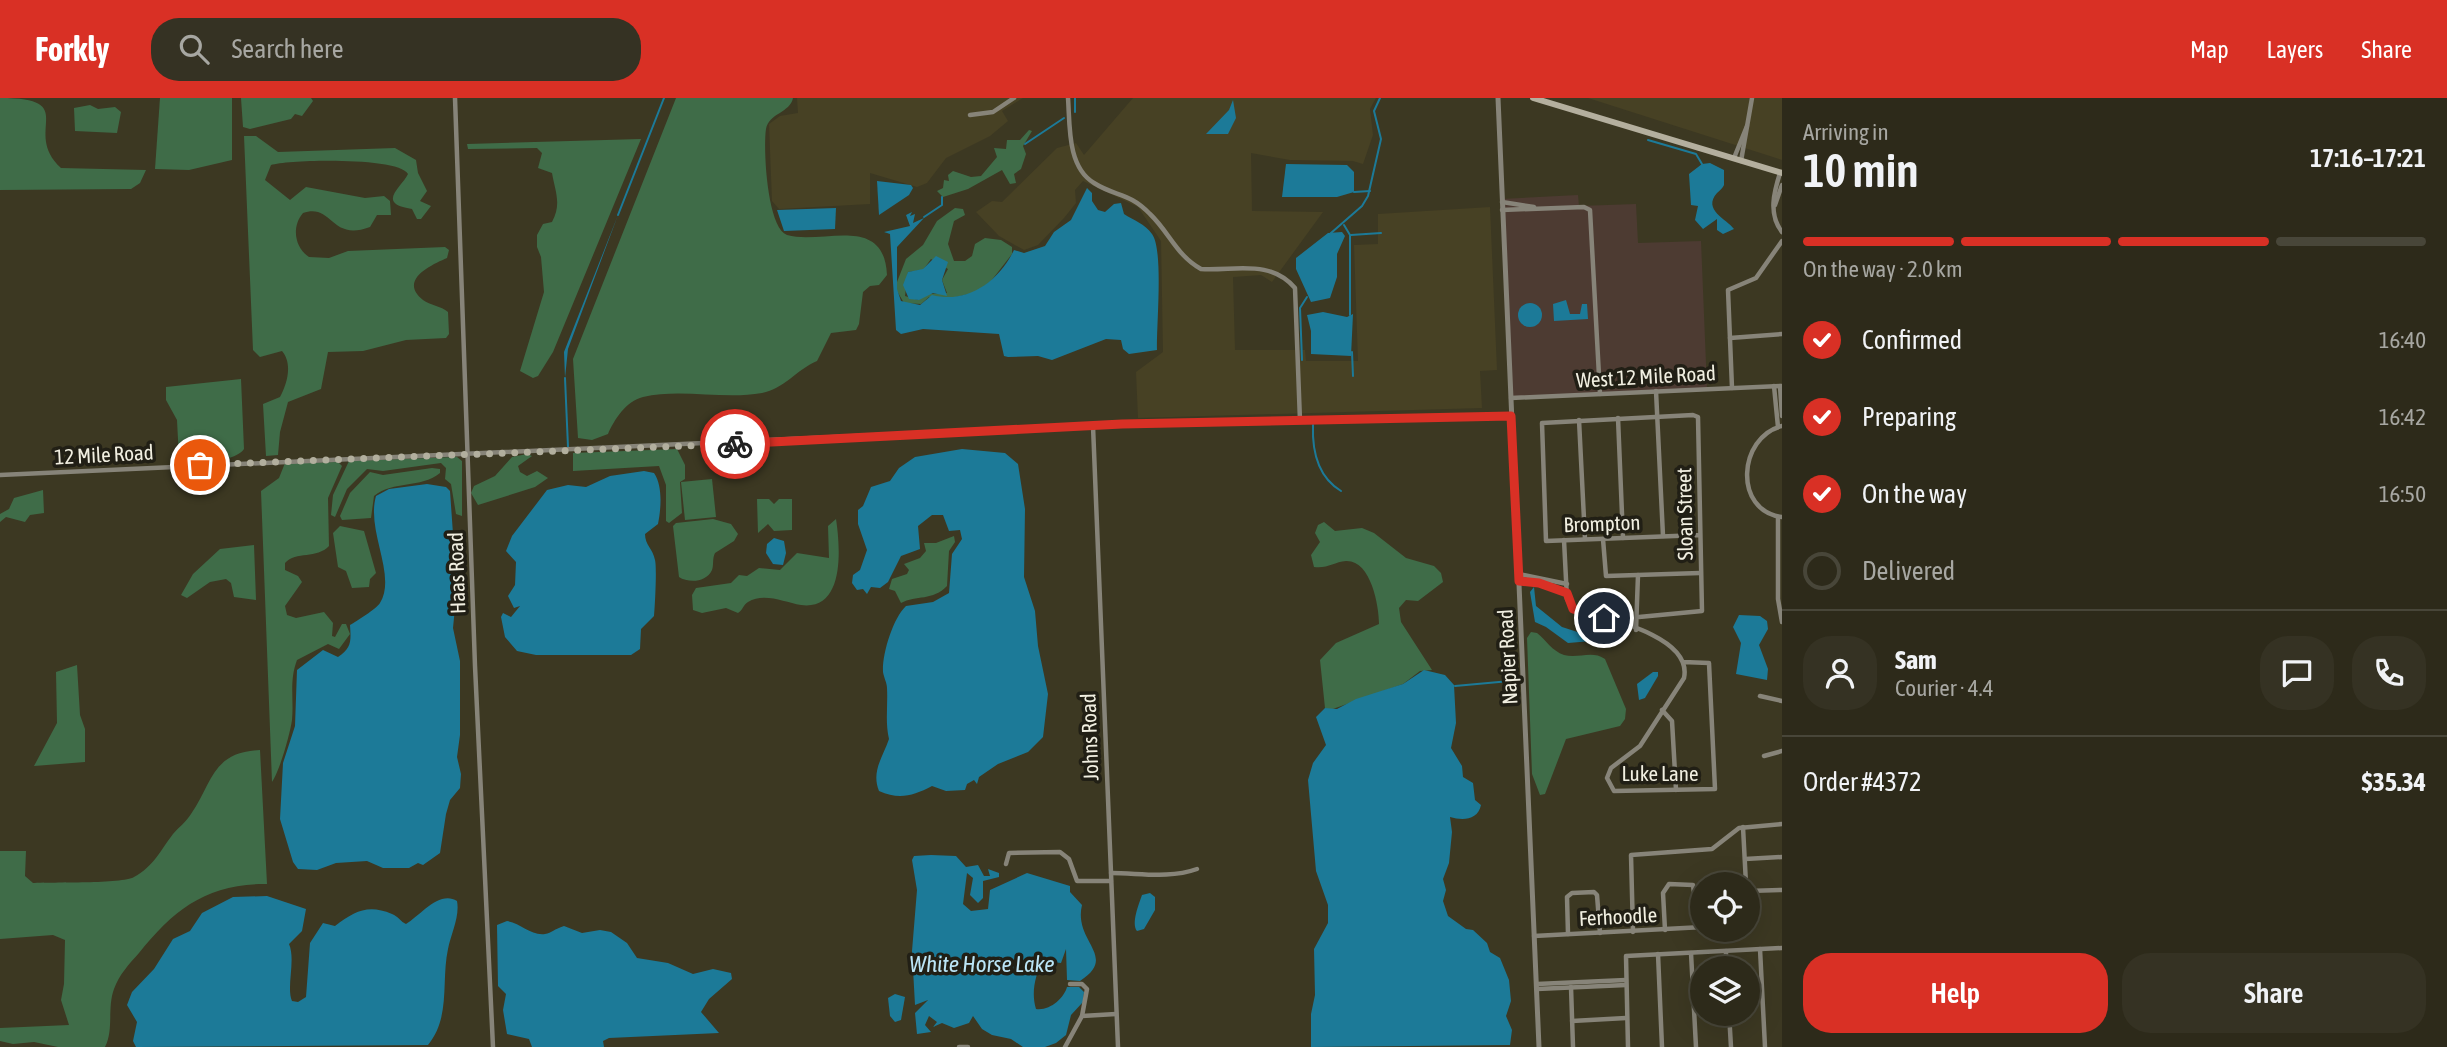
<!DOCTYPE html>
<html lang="en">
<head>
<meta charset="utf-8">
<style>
	:root { --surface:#2d2a1a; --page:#353223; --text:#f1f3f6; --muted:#a7a7a2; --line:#484639; --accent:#d93025 }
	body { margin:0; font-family:"Asap Condensed",sans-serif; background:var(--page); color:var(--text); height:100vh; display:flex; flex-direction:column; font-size:26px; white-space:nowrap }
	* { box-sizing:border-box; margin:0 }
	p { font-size:23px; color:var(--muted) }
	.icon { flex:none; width:38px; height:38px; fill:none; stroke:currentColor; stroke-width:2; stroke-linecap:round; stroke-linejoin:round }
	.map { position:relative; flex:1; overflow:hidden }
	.panel { display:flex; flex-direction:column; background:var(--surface); width:665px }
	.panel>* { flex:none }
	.controls { position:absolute; left:1690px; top:774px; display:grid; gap:14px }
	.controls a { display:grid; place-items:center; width:70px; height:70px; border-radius:50%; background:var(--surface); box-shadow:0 7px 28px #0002,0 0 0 2px var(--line); font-size:35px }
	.pin { position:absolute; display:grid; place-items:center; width:60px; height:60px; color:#fff; margin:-30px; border:4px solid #fff; border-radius:50%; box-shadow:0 2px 7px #0007 }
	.courier { position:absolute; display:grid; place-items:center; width:70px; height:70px; margin:-35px; border:5px solid #d93025; border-radius:50%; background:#fff; color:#222; box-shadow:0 2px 9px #0007 }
	.headline em { font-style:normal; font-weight:600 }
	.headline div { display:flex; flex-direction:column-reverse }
	.headline { display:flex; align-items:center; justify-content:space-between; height:119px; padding:0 21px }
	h1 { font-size:46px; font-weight:600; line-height:52px }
	.bar { display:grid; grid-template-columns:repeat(4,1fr); gap:10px 7px; align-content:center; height:84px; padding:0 21px }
	.bar i { height:9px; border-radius:5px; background:var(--line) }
	.bar .active { background:var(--accent) }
	.bar p { grid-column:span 4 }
	.line { display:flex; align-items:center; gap:18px; padding:0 21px; border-top:2px solid var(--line) }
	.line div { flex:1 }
	.round { display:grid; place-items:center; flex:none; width:74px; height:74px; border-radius:28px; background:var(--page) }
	ol { padding:0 21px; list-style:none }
	li { display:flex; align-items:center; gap:21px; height:77px }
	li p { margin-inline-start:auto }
	li .icon { padding:7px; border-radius:50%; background:var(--accent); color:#fff; stroke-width:4 }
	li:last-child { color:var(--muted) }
	li i { width:38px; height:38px; border:4px solid var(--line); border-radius:50% }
	.button { display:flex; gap:14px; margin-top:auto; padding:14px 21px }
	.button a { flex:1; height:80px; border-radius:28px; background:var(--accent); color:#fff; font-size:28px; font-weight:600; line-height:80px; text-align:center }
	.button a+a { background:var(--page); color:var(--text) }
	header { display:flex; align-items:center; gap:42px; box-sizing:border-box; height:98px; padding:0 35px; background:var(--accent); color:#fff }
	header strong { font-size:33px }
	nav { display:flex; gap:38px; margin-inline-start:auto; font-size:24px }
	.search { width:490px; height:63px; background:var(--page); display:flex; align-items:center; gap:18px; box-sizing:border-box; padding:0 24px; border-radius:28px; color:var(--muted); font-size:26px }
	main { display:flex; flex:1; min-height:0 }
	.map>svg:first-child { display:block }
</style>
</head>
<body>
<header>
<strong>Forkly</strong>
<div class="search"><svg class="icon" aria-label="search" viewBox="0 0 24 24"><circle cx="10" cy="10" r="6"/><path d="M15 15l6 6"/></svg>Search here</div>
<nav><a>Map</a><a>Layers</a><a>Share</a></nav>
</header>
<main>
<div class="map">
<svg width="1782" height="949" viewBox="0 0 1782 949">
	<rect width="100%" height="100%" fill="#3c3822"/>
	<g fill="#474124">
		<polygon points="797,0 1023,0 1002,13 1008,23 990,38 946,60 927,85 917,89 870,75 870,106 779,111 772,103 769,26 780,18 798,15"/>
		<polygon points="1133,0 1376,0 1370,11 1373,37 1363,66 1353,63 1290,62 1251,55 1252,113 1323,114 1272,184 1261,177 1233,179 1235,252 1305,252 1306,263 1358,263 1354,147 1378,146 1378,116 1490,109 1497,272 1480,273 1482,310 1138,320 1136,274 1163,254 1161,143 1138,109 1083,83 1075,92 1076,105 1064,120 1038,147 1024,152 999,138 976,114 992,103 1002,104 1057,50 1076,45 1084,57"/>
		<polygon points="1588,0 1782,0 1782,62"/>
	</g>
	<polygon fill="#4d3b32" points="1578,97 1579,108 1636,106 1638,145 1701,143 1707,290 1511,299 1502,101"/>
	<g fill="#3f6c48" fill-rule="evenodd">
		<path d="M0 0C82 0 21 33 61 70L146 72 140 85 131 91 0 92Z"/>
		<polygon points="160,0 232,0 232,62 189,72 155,71"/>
		<polygon points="241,0 311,0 313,3 302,18 295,16 291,21 250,31 243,29"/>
		<path d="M676 0H793C790 15 769 15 766 31 763 50 767 130 787 137 823 147 884 115 887 177L879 187 870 188 863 194 859 226 856 232 831 235 817 263C796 272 784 291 762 295 724 302 681 290 643 299 626 303 614 322 608 336L592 342 578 340 573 261Z"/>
		<polygon points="90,7 98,11 115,9 121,14 117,35 75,33 74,10"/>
		<polygon points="1029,32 1032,33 1023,48 1026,56 1021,71 1014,76 1016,85 1010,86 1002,72 968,91 943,99 937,93 943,90 944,82 949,83 948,77 953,73 971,79 981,78 997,59 994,50 1006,51 1007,42 1020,42"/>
		<path d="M244 38H256L278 54 395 50 416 62 418 75 427 93 420 103 431 108 421 121H417L412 111C375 106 402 89 408 76 400 59 290 61 271 67L265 82 290 102 306 89 365 100 384 98 390 103 391 117H377L370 129C330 144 333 105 303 115 291 129 295 150 309 159L329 160 348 153 445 149 449 152 447 160C431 167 398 182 423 202 430 207 441 208 448 214L449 236 446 240 406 242 363 253 328 254 321 291 288 304 280 334 278 357 266 358 263 306 280 299C287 286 293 266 282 253L260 259 253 252Z"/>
		<path d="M641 41 553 254 538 278 533 280 520 273 544 194 541 159 537 149V137L543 126 552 124C562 106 555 93 552 75L538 70 542 55 537 50 468 51 467 46Z"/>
		<path d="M955 110 963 111 965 117 954 123 948 146 954 163H965L972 158 975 146 985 140 1001 142 1012 149V156L991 183 977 194 948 201 929 199 921 206 904 205 897 193V184L906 161 923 147 937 123ZM931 161 948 171 942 182 947 195 927 196 918 202 905 198 908 174 923 172Z"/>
		<path d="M241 281 244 351C234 365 194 366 179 361L177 322 166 302V289Z"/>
		<polygon points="677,351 685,367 685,381 680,384 682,415 669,425 666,423 666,387 659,368 573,373 573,355"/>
		<polygon points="527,356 532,358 518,368 520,374 527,378 537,373 548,380 535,389 478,407 471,395 474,388 495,378 512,359"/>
		<polygon points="457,359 462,363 462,418 456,416 451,386 445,381 446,370 441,365 383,373 367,371 347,391 335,419 331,417 333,397 349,363"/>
		<path d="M338 364 342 368 328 400 329 448C317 461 296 453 285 465V472L298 478 302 484 285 508 287 517 296 520 324 514 333 525 332 538 335 539 342 526H346L350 536 339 551 328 546 297 562C289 583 294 601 292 622 290 636 280 672 272 684L261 393 279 380 285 365Z"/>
		<path d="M432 370 440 371V375C420 391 394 382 374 398L371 420 342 422 340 418 350 395 370 374 383 377Z"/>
		<polygon points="712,381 716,419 685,422 681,384"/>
		<polygon points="43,392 44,415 30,417 25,424 6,419 0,424 0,416 9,411 14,400"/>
		<polygon points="757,401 769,401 774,406 779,401 792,401 792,432 774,433 768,426 758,435"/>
		<path d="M713 421 731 426 738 436 734 443 715 455C712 461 714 467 712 472 706 485 688 485 679 479L673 428 676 425Z"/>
		<path d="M836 421C840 447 846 513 801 507 784 504 764 494 748 504 743 507 743 512 738 515L726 510 702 515 693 512 692 497 696 490 731 485 739 477 747 478 759 470 780 472 797 455 829 460 828 428Z"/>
		<path d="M1324 424 1335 433 1362 430 1374 435 1406 460 1434 468 1441 475 1443 484 1418 503 1406 502 1399 510 1401 524 1432 572 1420 573 1403 586 1330 612 1325 610 1320 562 1336 545 1379 526C1379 508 1371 462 1346 463 1334 464 1327 471 1314 469L1311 457 1320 444 1315 435 1318 427Z"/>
		<polygon points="340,428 364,433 376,475 370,481 369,489 352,490 346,473 338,469 333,435"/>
		<path d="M954 438 955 444 949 453 947 488C933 503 916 497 901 505L895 493 889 491 892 481 907 476 909 472 904 466 920 460 926 453 924 445H936Z"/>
		<polygon points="254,447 256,502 234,499 231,485 226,481 210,484 187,500 181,497 193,476 220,451"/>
		<path d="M1531 534 1537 535C1546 542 1552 553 1564 557 1578 561 1592 552 1605 561L1626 611 1625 621 1620 628 1566 641 1545 696 1540 697 1532 676 1527 540Z"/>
		<polygon points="77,567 80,617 85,631 85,664 34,668 57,625 56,574"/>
		<path d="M260 652 267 786C208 785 174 811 139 855 129 866 119 877 114 891 107 910 114 932 105 949H58L34 944 13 946 0 943V930L69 927 61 902 64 886 65 842 53 837 0 841V753H26L25 778 33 785C52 784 122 786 134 779 154 768 160 753 173 736 179 729 186 724 191 716 213 684 212 654 260 652Z"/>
	</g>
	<g fill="#1c7a98">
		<polygon points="1233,2 1236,20 1228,36 1206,36 1229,12"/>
		<path d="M1710 65 1724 72V87C1723 90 1720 92 1717 95 1702 112 1727 121 1734 131L1723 136 1717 132V121L1703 131 1695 122 1698 108 1691 107 1689 76 1702 66Z"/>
		<polygon points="1286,66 1347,67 1354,74 1354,94 1337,99 1282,99"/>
		<polygon points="877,83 911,87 913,90 909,97 879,117"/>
		<path d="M1087 90 1092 95V103L1098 112 1105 114 1114 106 1121 105 1124 116C1133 122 1145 126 1152 136 1164 152 1156 230 1157 252L1129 256 1123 251 1121 242 1106 241 1052 262 1038 258 1008 259 1004 258 999 236 923 231 901 236 896 232 890 136 884 134 910 128 906 117 912 114 910 118 915 116 913 125 924 120 897 149V191L901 203 920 207 932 197C966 206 998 185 1014 152L1024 155 1045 148 1054 134 1071 122Z"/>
		<polygon points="836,110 835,131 784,133 777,112"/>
		<polygon points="618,117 568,251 565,280 564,254"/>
		<polygon points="1342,134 1345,138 1337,156 1337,179 1330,200 1311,204 1296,171 1296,160 1328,135"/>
		<polygon points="936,158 948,164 942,182 947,198 933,195 919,202 909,201 903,187 908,174 923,171"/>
		<polygon points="1566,202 1570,216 1580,216 1582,206 1587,206 1588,221 1554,223 1553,206"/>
		<circle cx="1530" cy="217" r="12"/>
		<polygon points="1323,214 1347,219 1353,216 1351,258 1311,256 1311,233 1307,217"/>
		<path d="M962 351 1005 355 1018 366 1025 411 1024 479 1035 513 1038 548 1048 596 1043 639 1028 654 998 666 979 679 977 686 974 682 967 686 965 692 946 693 932 688C913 698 899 702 879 693 871 673 883 659 889 641 885 624 888 608 887 590 887 585 884 580 883 574 882 556 893 520 906 508L933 504 949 495 952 456 962 441 960 432 949 433 943 417H932L918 428 920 451 901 458 888 484 880 490 871 489 867 496 863 491 857 492 852 485 853 477 860 472 867 452 858 426V412L863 408 871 389 890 383 899 370 915 359Z"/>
		<path d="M644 373 654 375C663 388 661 411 658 426L645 436C645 447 653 451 655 462 657 469 655 507 654 518L641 531 640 551 631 557H536L517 553 505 539 501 519 503 515 511 519 520 508 514 510 508 498 515 487 516 464 506 453 512 438 547 392 568 387 586 389 610 378Z"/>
		<path d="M427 386 446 389 450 393 454 450 459 469 453 530 460 563V637L457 659 461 676 460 690 450 702 446 716 440 755 423 767 418 765 409 770H383L367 763 336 765 317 772 298 771 293 764 280 721 283 665 295 628 297 572 323 552 338 559C352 549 351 543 350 527 357 523 376 511 380 505 397 477 366 433 376 398L389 391Z"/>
		<polygon points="774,440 784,443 786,455 783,467 773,466 766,455 767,446"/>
		<polygon points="1534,489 1536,508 1562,529 1590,538 1592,543 1568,545 1546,529 1535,524 1530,494"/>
		<polygon points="1739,517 1760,518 1767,523 1768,531 1759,547 1768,571 1767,582 1736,576 1741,545 1733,529"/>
		<path d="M1424 572 1445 577 1454 587 1456 625 1451 650 1462 668 1463 679 1473 685 1475 702 1481 707C1478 722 1463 723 1450 719L1452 734 1449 765 1443 781 1446 792 1443 803 1448 818 1466 831 1473 832 1487 845 1490 854 1500 860 1509 882 1511 903 1506 918 1512 932 1510 947 1311 949V916L1315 897 1314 851 1328 825V807L1316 773 1308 682 1313 665 1326 647 1316 619 1325 610 1337 611 1356 601 1403 586Z"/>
		<polygon points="1653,574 1658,574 1658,578 1645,600 1639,602 1637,586"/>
		<path d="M931 757 956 758 966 769 978 767 984 778H990L988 771 999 775V779L983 783V800L978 805 970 797 973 780 967 775 963 806 971 813 988 811 990 792 1027 775 1070 788V794L1082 807C1073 844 1119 858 1080 883L1067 882 1066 851 1061 865 1043 863C1035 877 1031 895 1036 911 1050 913 1064 900 1067 889H1079L1084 894 1083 904 1071 917 1066 937 1056 945 1045 949H1023L1011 941 992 937 982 931 973 918 969 925 954 930 942 925 933 929 937 924 929 918 925 927 931 934 917 936 915 915 928 902 915 907 912 853 917 792 912 762 914 758Z"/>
		<path d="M1150 795 1155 799V812L1144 831 1137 833C1131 825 1139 806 1142 797Z"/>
		<path d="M267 798 306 811 302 833 289 846C296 862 286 889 292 903L298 904 306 899 310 845 323 825 335 828C355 813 368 806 392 816 398 818 401 824 406 826 420 818 439 792 457 803 460 818 451 836 448 851 441 883 451 919 428 947L136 949 133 943 137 924 127 907 132 894 154 871 173 841 190 833 202 815 233 799Z"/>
		<path d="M507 823C521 825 531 838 545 836 552 835 554 831 564 828L582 835 600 832 611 834 627 845 637 860 668 865 693 876 713 871 731 875 732 881 709 901 701 914 719 935 609 940 603 943 604 949H532L529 941 507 936 503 912 506 896 498 888 497 827Z"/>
		<polygon points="895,896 905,899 901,922 895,924 890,918 888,900"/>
	</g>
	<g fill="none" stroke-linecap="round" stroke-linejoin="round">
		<g stroke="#1c7a98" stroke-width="2">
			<polyline points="1075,14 1075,0"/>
			<polyline points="1648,42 1696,56 1702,66"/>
			<polyline points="1025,46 1064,20"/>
			<polyline points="1354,94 1370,93"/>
			<polyline points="618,117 664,0"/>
			<polyline points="924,119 942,107 942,99"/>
			<polyline points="1344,127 1350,137 1350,217"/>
			<polyline points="1331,135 1362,108 1368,98 1381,41 1374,13 1380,0"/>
			<polyline points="1351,137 1381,135"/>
			<polyline points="1352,254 1353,278"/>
			<polyline points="1302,262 1300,210 1307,199"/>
			<polyline points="565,280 568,349"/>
			<path d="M1313 327C1312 353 1318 379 1341 393"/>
			<polyline points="1455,588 1510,583"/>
		</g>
		<g stroke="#878479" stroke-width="4.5">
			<polyline points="455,0 475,568 493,949"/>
			<path d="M1068 0C1070 27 1067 69 1094 85 1116 99 1129 94 1150 116 1169 134 1177 158 1201 171 1236 173 1270 161 1295 190L1300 323"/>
			<polyline points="970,17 993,14 1014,0"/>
			<polyline points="1734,60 1747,28"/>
			<polyline points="1741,63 1752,0"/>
			<path d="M1780 75C1774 94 1768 116 1782 134"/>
			<polyline points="1502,104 1534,109"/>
			<polyline points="1775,107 1782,87"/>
			<polyline points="1502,112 1584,109 1590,112 1600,296"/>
			<polyline points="1730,240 1782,236"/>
			<polyline points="1774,288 1778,329"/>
			<polyline points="1780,288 1782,318"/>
			<polyline points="1732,290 1728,192 1756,180 1782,143"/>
			<polyline points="1656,293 1663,438"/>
			<polyline points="1511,300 1782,288"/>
			<polyline points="1618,320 1623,440"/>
			<polyline points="1579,322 1585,441"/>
			<polyline points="1093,328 1118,949"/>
			<path d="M1782 328C1738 339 1733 413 1782 419"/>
			<polyline points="0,377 1122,326 1511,318"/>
			<polyline points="1778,419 1778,501 1782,524"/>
			<polyline points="1603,441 1606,478 1700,475"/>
			<path d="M1564 442 1567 501 1573 511C1604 520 1693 537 1684 580L1640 648 1611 670 1607 680 1614 693 1715 691 1709 565 1683 564"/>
			<polyline points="1519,476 1567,486"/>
			<polyline points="1519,483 1539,485 1567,495"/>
			<polyline points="1639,519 1702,513 1698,319 1693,317 1542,325 1546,443 1700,437"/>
			<polyline points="1636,532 1638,477"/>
			<polyline points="1760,598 1782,603"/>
			<polyline points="1662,612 1672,623 1676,692"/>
			<polyline points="1764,658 1782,653"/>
			<polyline points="1743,729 1746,786"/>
			<polyline points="1745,761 1782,759"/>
			<polyline points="1006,766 1009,755 1060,754 1069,761 1077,783 1111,783"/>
			<path d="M1111 775C1140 775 1169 781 1197 771"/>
			<polyline points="1748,793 1782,792"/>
			<polyline points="1665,832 1663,795 1669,786 1693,787 1698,830"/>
			<polyline points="1633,834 1631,757 1712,751 1739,730 1782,726"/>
			<polyline points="1568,836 1567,799 1572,795 1594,794 1597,797 1600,835"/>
			<polyline points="1534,838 1703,829"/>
			<polyline points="1760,851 1765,949"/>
			<polyline points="1726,853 1726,870"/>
			<polyline points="1691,855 1696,949"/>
			<polyline points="1658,856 1662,949"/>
			<polyline points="1070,886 1082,886 1087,891 1082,918"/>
			<polyline points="1537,886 1626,882"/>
			<polyline points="1571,889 1573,949"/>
			<polyline points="1537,891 1626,887"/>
			<polyline points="1729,915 1731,949"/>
			<polyline points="1572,923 1626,920"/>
			<polyline points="959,949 968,949"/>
			<polyline points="1065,949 1082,918 1116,916"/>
			<polyline points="1628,949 1626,858 1782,850"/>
		</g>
		<polyline stroke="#878479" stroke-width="5" points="1498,0 1539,949"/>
		<polyline stroke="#b4af9e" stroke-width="6" points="1533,0 1782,75"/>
	</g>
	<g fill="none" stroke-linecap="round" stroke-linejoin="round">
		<polyline stroke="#b2af9e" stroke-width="7" stroke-dasharray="0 12.6" points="200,367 735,346"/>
		<polyline stroke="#d93025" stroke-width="9" points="735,346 1122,326 1511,318 1519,483 1539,485 1567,495 1573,511 1604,520"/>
	</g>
	<g text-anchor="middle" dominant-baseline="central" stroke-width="7" stroke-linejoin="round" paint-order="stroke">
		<g font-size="21" fill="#f1efe1" stroke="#211f15">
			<text transform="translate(1646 278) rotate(-3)">West 12 Mile Road</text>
			<text transform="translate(104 356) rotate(-3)">12 Mile Road</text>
			<text transform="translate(1684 416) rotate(-91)">Sloan Street</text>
			<text transform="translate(1602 425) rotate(-2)">Brompton</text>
			<text transform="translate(456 475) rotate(-92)">Haas Road</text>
			<text transform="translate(1507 559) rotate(-93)">Napier Road</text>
			<text transform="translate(1089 639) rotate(-92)">Johns Road</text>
			<text x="1660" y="675">Luke Lane</text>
			<text transform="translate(1618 818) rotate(-3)">Ferhoodle</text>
		</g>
		<g font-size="23" font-style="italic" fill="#bbe5f6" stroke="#211f15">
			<text x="982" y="866">White Horse Lake</text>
		</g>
	</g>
</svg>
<div class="controls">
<a><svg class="icon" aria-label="locate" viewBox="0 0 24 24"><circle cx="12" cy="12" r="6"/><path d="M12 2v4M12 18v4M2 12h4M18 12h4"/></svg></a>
<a><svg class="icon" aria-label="layers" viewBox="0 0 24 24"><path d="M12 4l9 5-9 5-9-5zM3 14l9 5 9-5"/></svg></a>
</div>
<div class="pin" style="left:200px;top:367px;background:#ea580c"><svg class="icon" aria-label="bag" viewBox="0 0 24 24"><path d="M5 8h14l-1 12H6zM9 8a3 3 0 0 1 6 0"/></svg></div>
<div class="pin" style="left:1604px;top:520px;background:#1f2937"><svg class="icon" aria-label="home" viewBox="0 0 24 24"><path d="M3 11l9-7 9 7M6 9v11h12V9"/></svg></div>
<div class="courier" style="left:735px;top:346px"><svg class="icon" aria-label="bike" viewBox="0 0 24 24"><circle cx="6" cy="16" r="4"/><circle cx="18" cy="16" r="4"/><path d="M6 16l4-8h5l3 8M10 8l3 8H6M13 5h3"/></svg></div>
</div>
<section class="panel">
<div class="headline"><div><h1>10 min</h1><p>Arriving in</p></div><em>17:16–17:21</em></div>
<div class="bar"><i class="active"></i><i class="active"></i><i class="active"></i><i></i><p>On the way · 2.0 km</p></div>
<ol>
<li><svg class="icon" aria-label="check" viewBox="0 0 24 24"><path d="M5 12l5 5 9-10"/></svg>Confirmed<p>16:40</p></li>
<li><svg class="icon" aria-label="check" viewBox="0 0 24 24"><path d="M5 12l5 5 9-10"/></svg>Preparing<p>16:42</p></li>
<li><svg class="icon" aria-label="check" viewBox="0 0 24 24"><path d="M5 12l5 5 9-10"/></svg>On the way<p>16:50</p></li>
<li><i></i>Delivered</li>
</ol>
<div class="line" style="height:126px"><a class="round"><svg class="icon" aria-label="person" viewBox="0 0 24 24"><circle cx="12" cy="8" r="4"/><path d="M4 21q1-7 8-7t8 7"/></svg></a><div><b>Sam</b><p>Courier · 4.4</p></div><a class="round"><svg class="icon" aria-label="chat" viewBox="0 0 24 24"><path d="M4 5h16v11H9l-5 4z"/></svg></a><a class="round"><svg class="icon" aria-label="phone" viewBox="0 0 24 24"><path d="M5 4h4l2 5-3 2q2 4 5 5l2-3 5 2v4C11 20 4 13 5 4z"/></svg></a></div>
<div class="line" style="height:91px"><div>Order #4372</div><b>$35.34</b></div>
<div class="button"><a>Help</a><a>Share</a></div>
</section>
</main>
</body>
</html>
